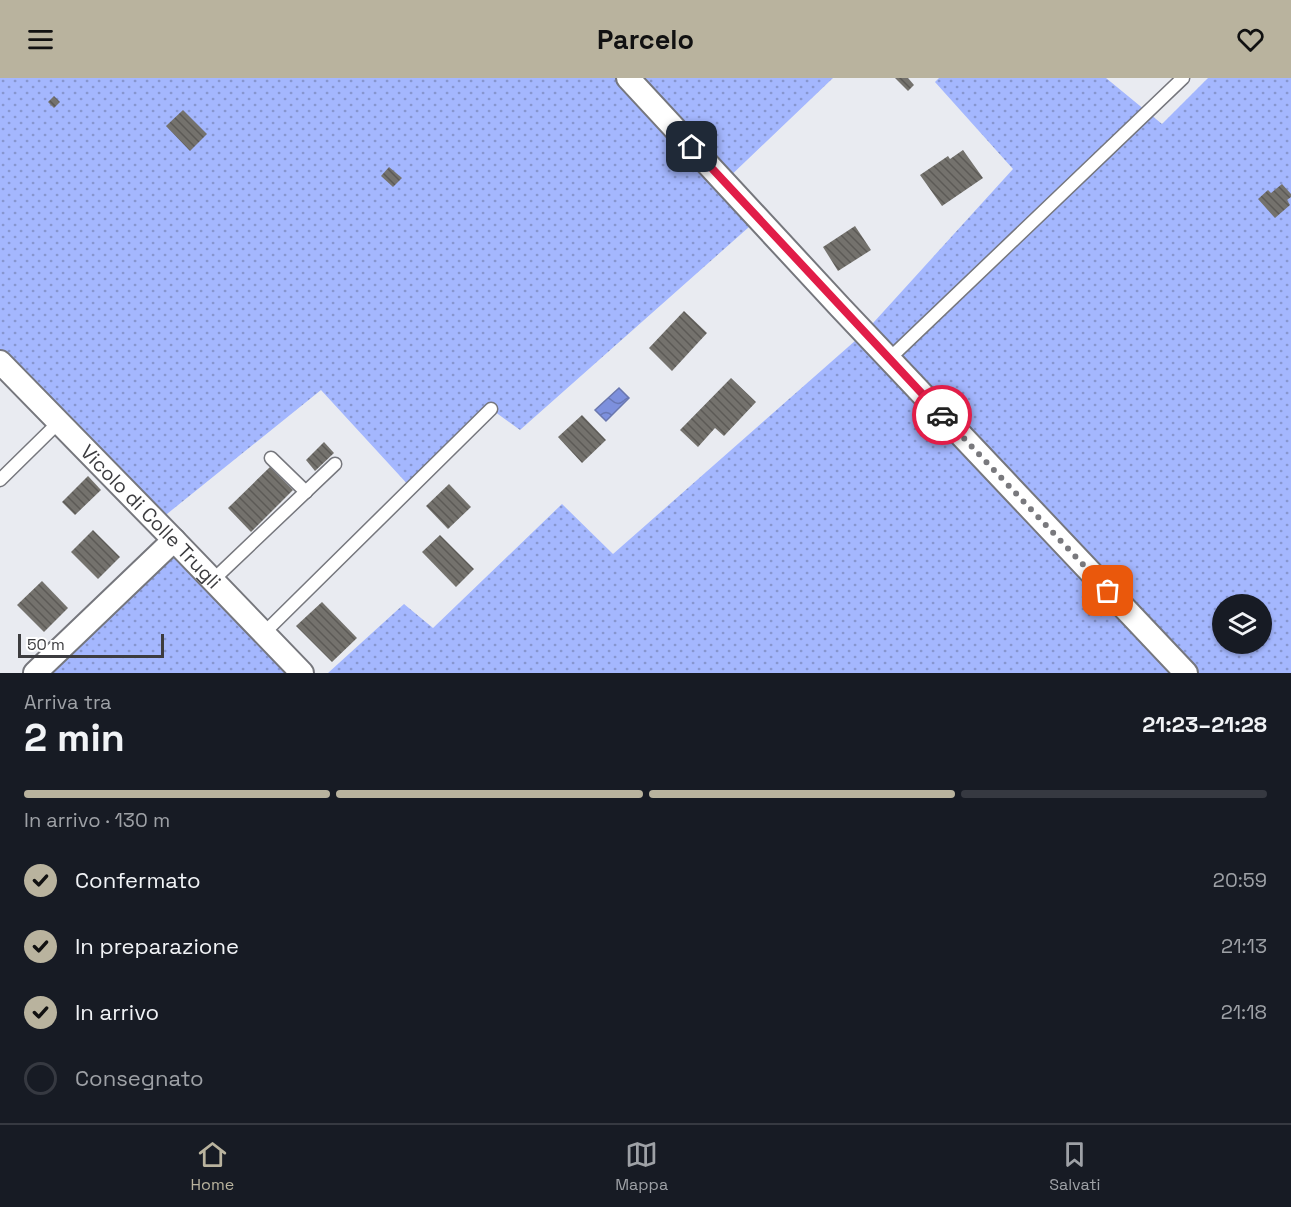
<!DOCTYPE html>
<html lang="it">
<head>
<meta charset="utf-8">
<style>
	:root { --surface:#171b24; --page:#20242c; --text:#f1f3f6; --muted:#9ea1a6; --line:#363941; --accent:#b9b39e }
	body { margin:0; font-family:"Space Grotesk",sans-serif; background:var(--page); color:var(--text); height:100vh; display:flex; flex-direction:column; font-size:22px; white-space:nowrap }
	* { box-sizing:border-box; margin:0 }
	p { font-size:20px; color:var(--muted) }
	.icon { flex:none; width:33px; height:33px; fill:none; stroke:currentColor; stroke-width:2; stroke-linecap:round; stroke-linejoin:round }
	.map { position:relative; height:595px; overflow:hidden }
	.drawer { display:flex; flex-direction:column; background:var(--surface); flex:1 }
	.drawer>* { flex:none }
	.fabs { position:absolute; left:1212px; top:516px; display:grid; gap:12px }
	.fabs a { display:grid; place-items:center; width:60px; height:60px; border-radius:50%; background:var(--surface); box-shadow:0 2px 4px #0004; font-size:30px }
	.scale { position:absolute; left:18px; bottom:15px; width:146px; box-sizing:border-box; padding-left:6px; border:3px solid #3c3c3f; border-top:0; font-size:16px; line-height:21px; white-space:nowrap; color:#3c3c3f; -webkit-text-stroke:4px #fff; paint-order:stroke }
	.pin { position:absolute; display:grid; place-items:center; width:51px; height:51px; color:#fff; margin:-26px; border-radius:12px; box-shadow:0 3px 9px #0006 }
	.courier { position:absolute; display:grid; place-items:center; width:60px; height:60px; margin:-30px; border:4px solid #e11d48; border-radius:50%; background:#fff; color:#222; box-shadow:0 2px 8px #0007 }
	.summary em { font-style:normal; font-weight:700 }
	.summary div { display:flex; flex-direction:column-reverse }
	.summary { display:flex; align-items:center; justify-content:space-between; height:102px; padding:0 24px }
	h1 { font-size:39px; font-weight:700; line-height:45px }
	.bar { display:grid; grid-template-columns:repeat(4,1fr); gap:9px 6px; align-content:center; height:72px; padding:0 24px }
	.bar i { height:8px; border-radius:4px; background:var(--line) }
	.bar .on { background:var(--accent) }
	.bar p { grid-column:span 4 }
	ol { padding:0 24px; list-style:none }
	li { display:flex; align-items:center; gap:18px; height:66px }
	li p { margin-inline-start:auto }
	li .icon { padding:6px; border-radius:50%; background:var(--accent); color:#111; stroke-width:4 }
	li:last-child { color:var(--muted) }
	li i { width:33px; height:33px; border:3px solid var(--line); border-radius:50% }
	header { display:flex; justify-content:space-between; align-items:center; height:78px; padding:0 24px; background:var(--accent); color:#111; font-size:27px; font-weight:700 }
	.dock { display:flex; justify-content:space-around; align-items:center; height:84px; border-top:2px solid var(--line); background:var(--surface); font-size:16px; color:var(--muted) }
	.dock a { display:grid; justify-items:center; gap:3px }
	.dock .on { color:var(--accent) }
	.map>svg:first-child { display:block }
</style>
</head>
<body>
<header><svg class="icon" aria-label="menu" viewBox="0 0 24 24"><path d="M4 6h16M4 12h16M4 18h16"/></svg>Parcelo<svg class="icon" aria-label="heart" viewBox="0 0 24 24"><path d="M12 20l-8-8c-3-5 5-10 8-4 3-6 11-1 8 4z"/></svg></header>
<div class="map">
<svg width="1291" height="595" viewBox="0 0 1291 595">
	<defs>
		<pattern id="green-dots" width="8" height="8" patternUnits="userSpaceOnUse" patternTransform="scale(1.5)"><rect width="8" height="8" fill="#a4b7fe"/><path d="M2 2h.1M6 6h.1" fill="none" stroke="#8796cf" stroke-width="1.8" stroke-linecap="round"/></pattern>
		<pattern id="water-waves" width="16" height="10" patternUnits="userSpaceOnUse" patternTransform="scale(1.5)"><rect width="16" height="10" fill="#7d90dd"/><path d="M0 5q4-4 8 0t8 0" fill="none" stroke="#6877b5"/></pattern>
		<pattern id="building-back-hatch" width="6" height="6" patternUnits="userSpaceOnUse" patternTransform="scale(1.5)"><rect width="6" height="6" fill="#74726d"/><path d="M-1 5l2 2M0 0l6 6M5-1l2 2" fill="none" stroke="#5c5a56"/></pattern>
	</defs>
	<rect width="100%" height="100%" fill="#e9ebf1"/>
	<g fill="url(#green-dots)" fill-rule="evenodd">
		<polygon points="0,0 833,0 724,104 758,141 520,352 491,331 411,410 321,312 157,444 0,284"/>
		<path d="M939 0H1106L1162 46 1208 0H1291V595H328L404 526 433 550 562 426 613 476 864 255 1013 91 935 4ZM1222 526H1262V566H1222Z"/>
		<polygon points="174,462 302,595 35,595"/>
	</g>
	<polygon fill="url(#water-waves)" stroke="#6a77ae" stroke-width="1.5" points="619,310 629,320 606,343 595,332"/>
	<g fill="url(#building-back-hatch)">
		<polygon points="895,0 908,0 914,7 908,13"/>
		<polygon points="54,18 60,24 54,30 48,24"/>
		<polygon points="183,32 207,56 190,73 166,48"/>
		<polygon points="963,72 983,100 942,128 920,97 948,78 950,81"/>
		<polygon points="389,89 402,100 393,109 381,98"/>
		<polygon points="1282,106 1291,116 1291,119 1287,122 1290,127 1275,140 1258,121 1268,112 1271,115"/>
		<polygon points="855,148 871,172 838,193 823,169"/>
		<polygon points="684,233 707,255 672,293 649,270"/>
		<polygon points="731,300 756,324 724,358 715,350 698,369 680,352"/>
		<polygon points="582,337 606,362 582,385 558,359"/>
		<polygon points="324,364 334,375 315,393 306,382"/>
		<polygon points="270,389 293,412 251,454 228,430"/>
		<polygon points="88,398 101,412 75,437 62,424"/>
		<polygon points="449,406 471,429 448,451 426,428"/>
		<polygon points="93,452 120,479 98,501 71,474"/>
		<polygon points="440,457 474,491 456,509 422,474"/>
		<polygon points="42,503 68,530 44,554 17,527"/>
		<polygon points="322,524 357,560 332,584 296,548"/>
	</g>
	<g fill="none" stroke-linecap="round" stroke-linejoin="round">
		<g stroke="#76777d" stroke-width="15">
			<g id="lane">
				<polyline points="889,281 1183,0"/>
				<polyline points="271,380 306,414"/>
				<polyline points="0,402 59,344"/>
				<polyline points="213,502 335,386"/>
				<polyline points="264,555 491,331"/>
			</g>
		</g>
		<g stroke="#76777d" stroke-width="26">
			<g id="street">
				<polyline points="628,0 840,229 1186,595"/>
				<path id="s1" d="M0 284 174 462 302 595"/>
				<polyline points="35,595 174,462"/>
			</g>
		</g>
		<use href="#lane" stroke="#fff" stroke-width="12"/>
		<use href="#street" stroke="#fff" stroke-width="22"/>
	</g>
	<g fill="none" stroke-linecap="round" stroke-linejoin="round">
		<polyline stroke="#79797d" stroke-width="6" stroke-dasharray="0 10.8" points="942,337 1108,513"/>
		<polyline stroke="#e11d48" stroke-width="8" points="692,69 942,337"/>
	</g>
	<g text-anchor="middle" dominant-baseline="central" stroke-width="6" stroke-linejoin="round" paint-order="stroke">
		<g font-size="20" fill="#3c3c3f" stroke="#fff">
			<text stroke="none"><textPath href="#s1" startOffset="216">Vicolo di Colle Trugli</textPath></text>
		</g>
	</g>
</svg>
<div class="fabs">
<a><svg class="icon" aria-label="layers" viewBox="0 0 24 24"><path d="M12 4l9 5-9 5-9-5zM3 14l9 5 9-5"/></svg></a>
</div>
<div class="scale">50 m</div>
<div class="pin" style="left:1108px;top:513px;background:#ea580c"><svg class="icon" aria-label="bag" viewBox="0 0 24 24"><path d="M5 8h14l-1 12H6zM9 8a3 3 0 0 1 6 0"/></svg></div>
<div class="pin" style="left:692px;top:69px;background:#1f2937"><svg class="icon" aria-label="home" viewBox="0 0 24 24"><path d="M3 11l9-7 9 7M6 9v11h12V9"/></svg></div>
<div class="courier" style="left:942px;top:337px"><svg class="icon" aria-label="car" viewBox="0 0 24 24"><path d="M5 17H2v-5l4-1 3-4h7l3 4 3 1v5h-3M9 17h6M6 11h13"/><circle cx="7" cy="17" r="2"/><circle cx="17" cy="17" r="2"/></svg></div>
</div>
<section class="drawer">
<div class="summary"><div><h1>2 min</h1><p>Arriva tra</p></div><em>21:23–21:28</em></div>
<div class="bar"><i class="on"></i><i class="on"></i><i class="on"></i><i></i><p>In arrivo · 130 m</p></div>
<ol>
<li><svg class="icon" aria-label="check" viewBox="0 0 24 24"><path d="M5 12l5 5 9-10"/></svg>Confermato<p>20:59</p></li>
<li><svg class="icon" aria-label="check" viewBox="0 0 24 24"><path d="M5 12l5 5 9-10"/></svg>In preparazione<p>21:13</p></li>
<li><svg class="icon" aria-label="check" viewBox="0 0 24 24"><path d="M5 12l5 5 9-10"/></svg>In arrivo<p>21:18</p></li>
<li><i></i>Consegnato</li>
</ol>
</section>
<nav class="dock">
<a class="on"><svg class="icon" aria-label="home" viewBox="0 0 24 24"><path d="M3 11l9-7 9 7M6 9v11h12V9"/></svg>Home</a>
<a><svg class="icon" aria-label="map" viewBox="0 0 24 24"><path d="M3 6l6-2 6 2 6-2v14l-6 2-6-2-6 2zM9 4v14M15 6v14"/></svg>Mappa</a>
<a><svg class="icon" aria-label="saved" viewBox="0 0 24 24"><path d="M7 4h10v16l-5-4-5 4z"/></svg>Salvati</a>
</nav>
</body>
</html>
